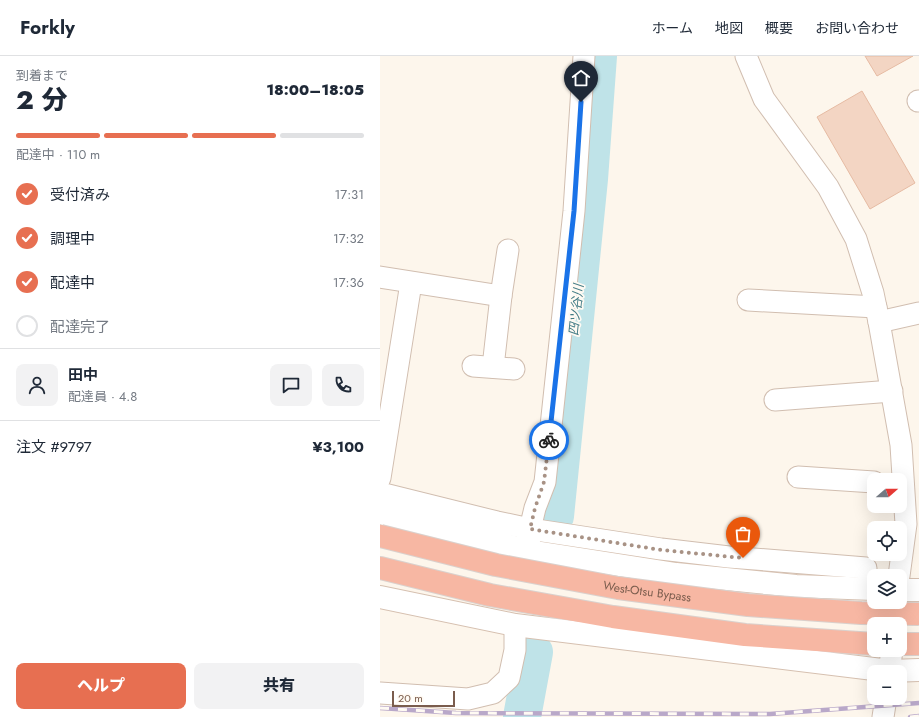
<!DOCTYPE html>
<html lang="ja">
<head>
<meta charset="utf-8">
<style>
	:root { --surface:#fff; --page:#f2f2f3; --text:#1f2937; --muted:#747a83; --line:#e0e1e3; --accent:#e76f51 }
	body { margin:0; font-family:Jost,"Noto Sans JP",sans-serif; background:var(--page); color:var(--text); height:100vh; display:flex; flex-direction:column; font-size:15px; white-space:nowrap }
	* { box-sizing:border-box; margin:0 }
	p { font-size:13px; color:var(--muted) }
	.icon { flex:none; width:22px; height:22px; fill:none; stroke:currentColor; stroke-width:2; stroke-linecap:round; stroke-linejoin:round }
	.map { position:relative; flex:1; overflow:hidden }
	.sheet { display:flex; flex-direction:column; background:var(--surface); width:380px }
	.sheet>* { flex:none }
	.needle { width:26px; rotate:70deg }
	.controls { position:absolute; left:487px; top:417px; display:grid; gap:8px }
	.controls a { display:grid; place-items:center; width:40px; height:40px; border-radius:8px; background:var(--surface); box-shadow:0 4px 16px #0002; font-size:20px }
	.scale { position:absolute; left:12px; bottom:10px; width:63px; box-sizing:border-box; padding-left:4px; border:2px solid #7a5c4d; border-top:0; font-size:11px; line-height:14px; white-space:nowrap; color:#7a5c4d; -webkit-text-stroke:3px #fffaf3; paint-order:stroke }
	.pin { position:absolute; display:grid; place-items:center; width:34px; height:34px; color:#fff; margin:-41px -17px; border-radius:50% 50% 50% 0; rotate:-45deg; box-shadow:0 0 4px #0007 }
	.pin .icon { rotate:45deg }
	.courier { position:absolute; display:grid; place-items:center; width:40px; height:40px; margin:-20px; border:3px solid #1a73e8; border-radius:50%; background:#fff; color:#222; box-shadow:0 1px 5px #0007 }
	.head em { font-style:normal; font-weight:800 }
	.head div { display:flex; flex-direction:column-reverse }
	.head { display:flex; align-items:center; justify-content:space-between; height:68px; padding:0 16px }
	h1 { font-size:26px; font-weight:800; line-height:30px }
	.bar { display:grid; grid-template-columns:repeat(4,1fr); gap:6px 4px; align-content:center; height:48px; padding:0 16px }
	.bar i { height:5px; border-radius:3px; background:var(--line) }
	.bar .on { background:var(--accent) }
	.bar p { grid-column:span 4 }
	.line { display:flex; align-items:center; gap:10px; padding:0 16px; border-top:1px solid var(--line) }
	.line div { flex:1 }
	.round { display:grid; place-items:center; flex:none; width:42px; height:42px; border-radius:8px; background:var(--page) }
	ol { padding:0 16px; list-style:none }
	li { display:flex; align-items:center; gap:12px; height:44px }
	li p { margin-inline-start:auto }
	li .icon { padding:4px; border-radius:50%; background:var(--accent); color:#fff; stroke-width:4 }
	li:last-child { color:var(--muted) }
	li i { width:22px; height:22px; border:2px solid var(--line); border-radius:50% }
	.button { display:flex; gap:8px; margin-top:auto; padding:8px 16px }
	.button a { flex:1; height:46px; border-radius:8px; background:var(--accent); color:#fff; font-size:16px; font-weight:800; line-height:46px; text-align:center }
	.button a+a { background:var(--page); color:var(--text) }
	header { display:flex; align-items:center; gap:24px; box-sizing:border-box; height:56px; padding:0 20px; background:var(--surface); border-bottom:1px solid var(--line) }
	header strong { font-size:19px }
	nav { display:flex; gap:22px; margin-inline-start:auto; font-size:14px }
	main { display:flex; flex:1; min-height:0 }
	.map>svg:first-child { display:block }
</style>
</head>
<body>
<header>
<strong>Forkly</strong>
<nav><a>ホーム</a><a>地図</a><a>概要</a><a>お問い合わせ</a></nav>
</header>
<main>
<section class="sheet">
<div class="head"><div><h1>2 分</h1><p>到着まで</p></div><em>18:00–18:05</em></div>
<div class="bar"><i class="on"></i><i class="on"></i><i class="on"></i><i></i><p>配達中 · 110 m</p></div>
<ol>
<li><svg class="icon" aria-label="check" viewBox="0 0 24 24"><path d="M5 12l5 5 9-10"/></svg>受付済み<p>17:31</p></li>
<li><svg class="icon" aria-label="check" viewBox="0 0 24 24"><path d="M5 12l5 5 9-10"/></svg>調理中<p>17:32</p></li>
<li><svg class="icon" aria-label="check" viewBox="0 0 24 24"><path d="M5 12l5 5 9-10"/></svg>配達中<p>17:36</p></li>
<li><i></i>配達完了</li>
</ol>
<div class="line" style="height:72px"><a class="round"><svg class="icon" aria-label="person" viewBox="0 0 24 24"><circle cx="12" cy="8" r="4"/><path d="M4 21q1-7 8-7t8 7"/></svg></a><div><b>田中</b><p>配達員 · 4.8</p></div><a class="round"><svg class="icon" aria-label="chat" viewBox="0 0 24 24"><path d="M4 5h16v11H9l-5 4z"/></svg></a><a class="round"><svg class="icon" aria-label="phone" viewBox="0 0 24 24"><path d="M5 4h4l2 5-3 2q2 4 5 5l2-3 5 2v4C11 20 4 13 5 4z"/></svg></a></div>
<div class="line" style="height:52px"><div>注文 #9797</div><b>¥3,100</b></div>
<div class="button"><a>ヘルプ</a><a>共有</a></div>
</section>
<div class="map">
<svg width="539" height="661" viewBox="0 0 539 661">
	<rect width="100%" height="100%" fill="#fdf6ec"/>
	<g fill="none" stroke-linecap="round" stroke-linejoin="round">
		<g stroke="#bfe3e8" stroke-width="38">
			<polyline points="175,460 209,123 218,0"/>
			<polyline points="142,661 154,596"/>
		</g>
	</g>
	<g fill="#f3d5c3" stroke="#e6bba3">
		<polygon points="485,0 533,0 497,20"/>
		<polygon points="482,35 535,127 490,153 437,61"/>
	</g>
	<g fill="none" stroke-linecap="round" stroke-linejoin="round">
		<g stroke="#d1beb0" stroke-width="23">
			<g id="street">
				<polyline points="366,0 384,43 448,131 476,183 493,237 499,266 521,389 526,468 519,520"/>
				<polyline points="538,45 539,45"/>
				<polyline points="0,221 121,240"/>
				<polyline points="368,244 496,251"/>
				<polyline points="499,266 539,257"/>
				<polyline points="93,310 134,313"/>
				<polyline points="113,311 121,240 128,194"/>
				<polyline points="395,344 512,335"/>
				<polyline points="418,421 494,426"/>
				<polyline points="0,422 31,227"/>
				<polyline points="0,437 117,466 150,473 281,493 349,501 486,512"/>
				<polyline points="149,495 150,473 155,452 165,426 194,155 204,0"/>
				<polyline points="509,616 512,594"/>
				<polyline points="0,637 88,643 113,637 129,622 135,594 135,569"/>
				<polyline points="503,661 506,642"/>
			</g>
		</g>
		<g stroke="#d6c0b0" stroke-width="24">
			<g id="secondary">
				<polyline points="0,457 149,495 296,518 416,530 494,533"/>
				<polyline points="520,534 539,534"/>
				<polyline points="0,541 135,569 510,615 539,614"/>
			</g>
		</g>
		<g stroke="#dad1cd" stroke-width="24">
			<g id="highway">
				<polyline points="0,512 110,539 233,561 365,579 494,588"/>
				<polyline points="520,588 539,588"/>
			</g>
		</g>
		<use href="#street" stroke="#fff" stroke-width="21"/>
		<use href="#secondary" stroke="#fff" stroke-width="22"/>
		<use href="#highway" stroke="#f7b7a3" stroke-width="22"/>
		<g stroke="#b9a8c9" stroke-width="4.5">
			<g id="rail">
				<polyline points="0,652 76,657 390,658 539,647"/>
				<polyline points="530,661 539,660"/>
			</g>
		</g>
		<use href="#rail" stroke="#fffaf3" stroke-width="3" stroke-dasharray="9" stroke-linecap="butt"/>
		<g stroke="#dad1cd" stroke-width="24" stroke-linecap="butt">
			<g id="highway-bridge">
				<path id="s1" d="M0 480 116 509 238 532 368 549 481 557 539 558"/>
			</g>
		</g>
		<use href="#highway-bridge" stroke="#f7b7a3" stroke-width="22"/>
	</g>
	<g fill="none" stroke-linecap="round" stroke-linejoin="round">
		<polyline stroke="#a89285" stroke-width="4" stroke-dasharray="0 7.2" points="169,384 164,426 155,452 150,473 281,494 363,502"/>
		<polyline stroke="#1a73e8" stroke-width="5" points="169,384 194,155 201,46"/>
	</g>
	<g text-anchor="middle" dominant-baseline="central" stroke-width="3.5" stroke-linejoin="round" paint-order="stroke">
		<g font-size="12" fill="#7a5c4d" stroke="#fffaf3">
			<text stroke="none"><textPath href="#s1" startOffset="273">West-Otsu Bypass</textPath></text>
		</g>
		<g font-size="13" font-style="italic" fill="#437c86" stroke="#fffaf3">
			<text transform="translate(196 254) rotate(-84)">四ツ谷川</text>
		</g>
	</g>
</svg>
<div class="controls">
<a><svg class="needle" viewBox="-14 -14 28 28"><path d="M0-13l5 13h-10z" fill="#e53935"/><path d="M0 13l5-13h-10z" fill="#747a83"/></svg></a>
<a><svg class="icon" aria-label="locate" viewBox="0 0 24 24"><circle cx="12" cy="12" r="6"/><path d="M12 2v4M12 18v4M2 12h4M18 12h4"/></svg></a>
<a><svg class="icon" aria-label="layers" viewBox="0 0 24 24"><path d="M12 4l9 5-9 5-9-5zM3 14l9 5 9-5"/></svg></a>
<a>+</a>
<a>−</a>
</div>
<div class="scale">20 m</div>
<div class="pin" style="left:363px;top:502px;background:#ea580c"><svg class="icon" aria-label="bag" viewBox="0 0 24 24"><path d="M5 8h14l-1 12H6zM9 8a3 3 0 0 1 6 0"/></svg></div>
<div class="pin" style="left:201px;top:46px;background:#1f2937"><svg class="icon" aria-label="home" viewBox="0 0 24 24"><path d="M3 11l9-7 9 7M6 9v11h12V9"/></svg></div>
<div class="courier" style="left:169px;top:384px"><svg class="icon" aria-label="bike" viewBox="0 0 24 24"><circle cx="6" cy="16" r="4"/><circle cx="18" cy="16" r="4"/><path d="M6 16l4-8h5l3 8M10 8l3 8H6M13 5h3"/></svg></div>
</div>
</main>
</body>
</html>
